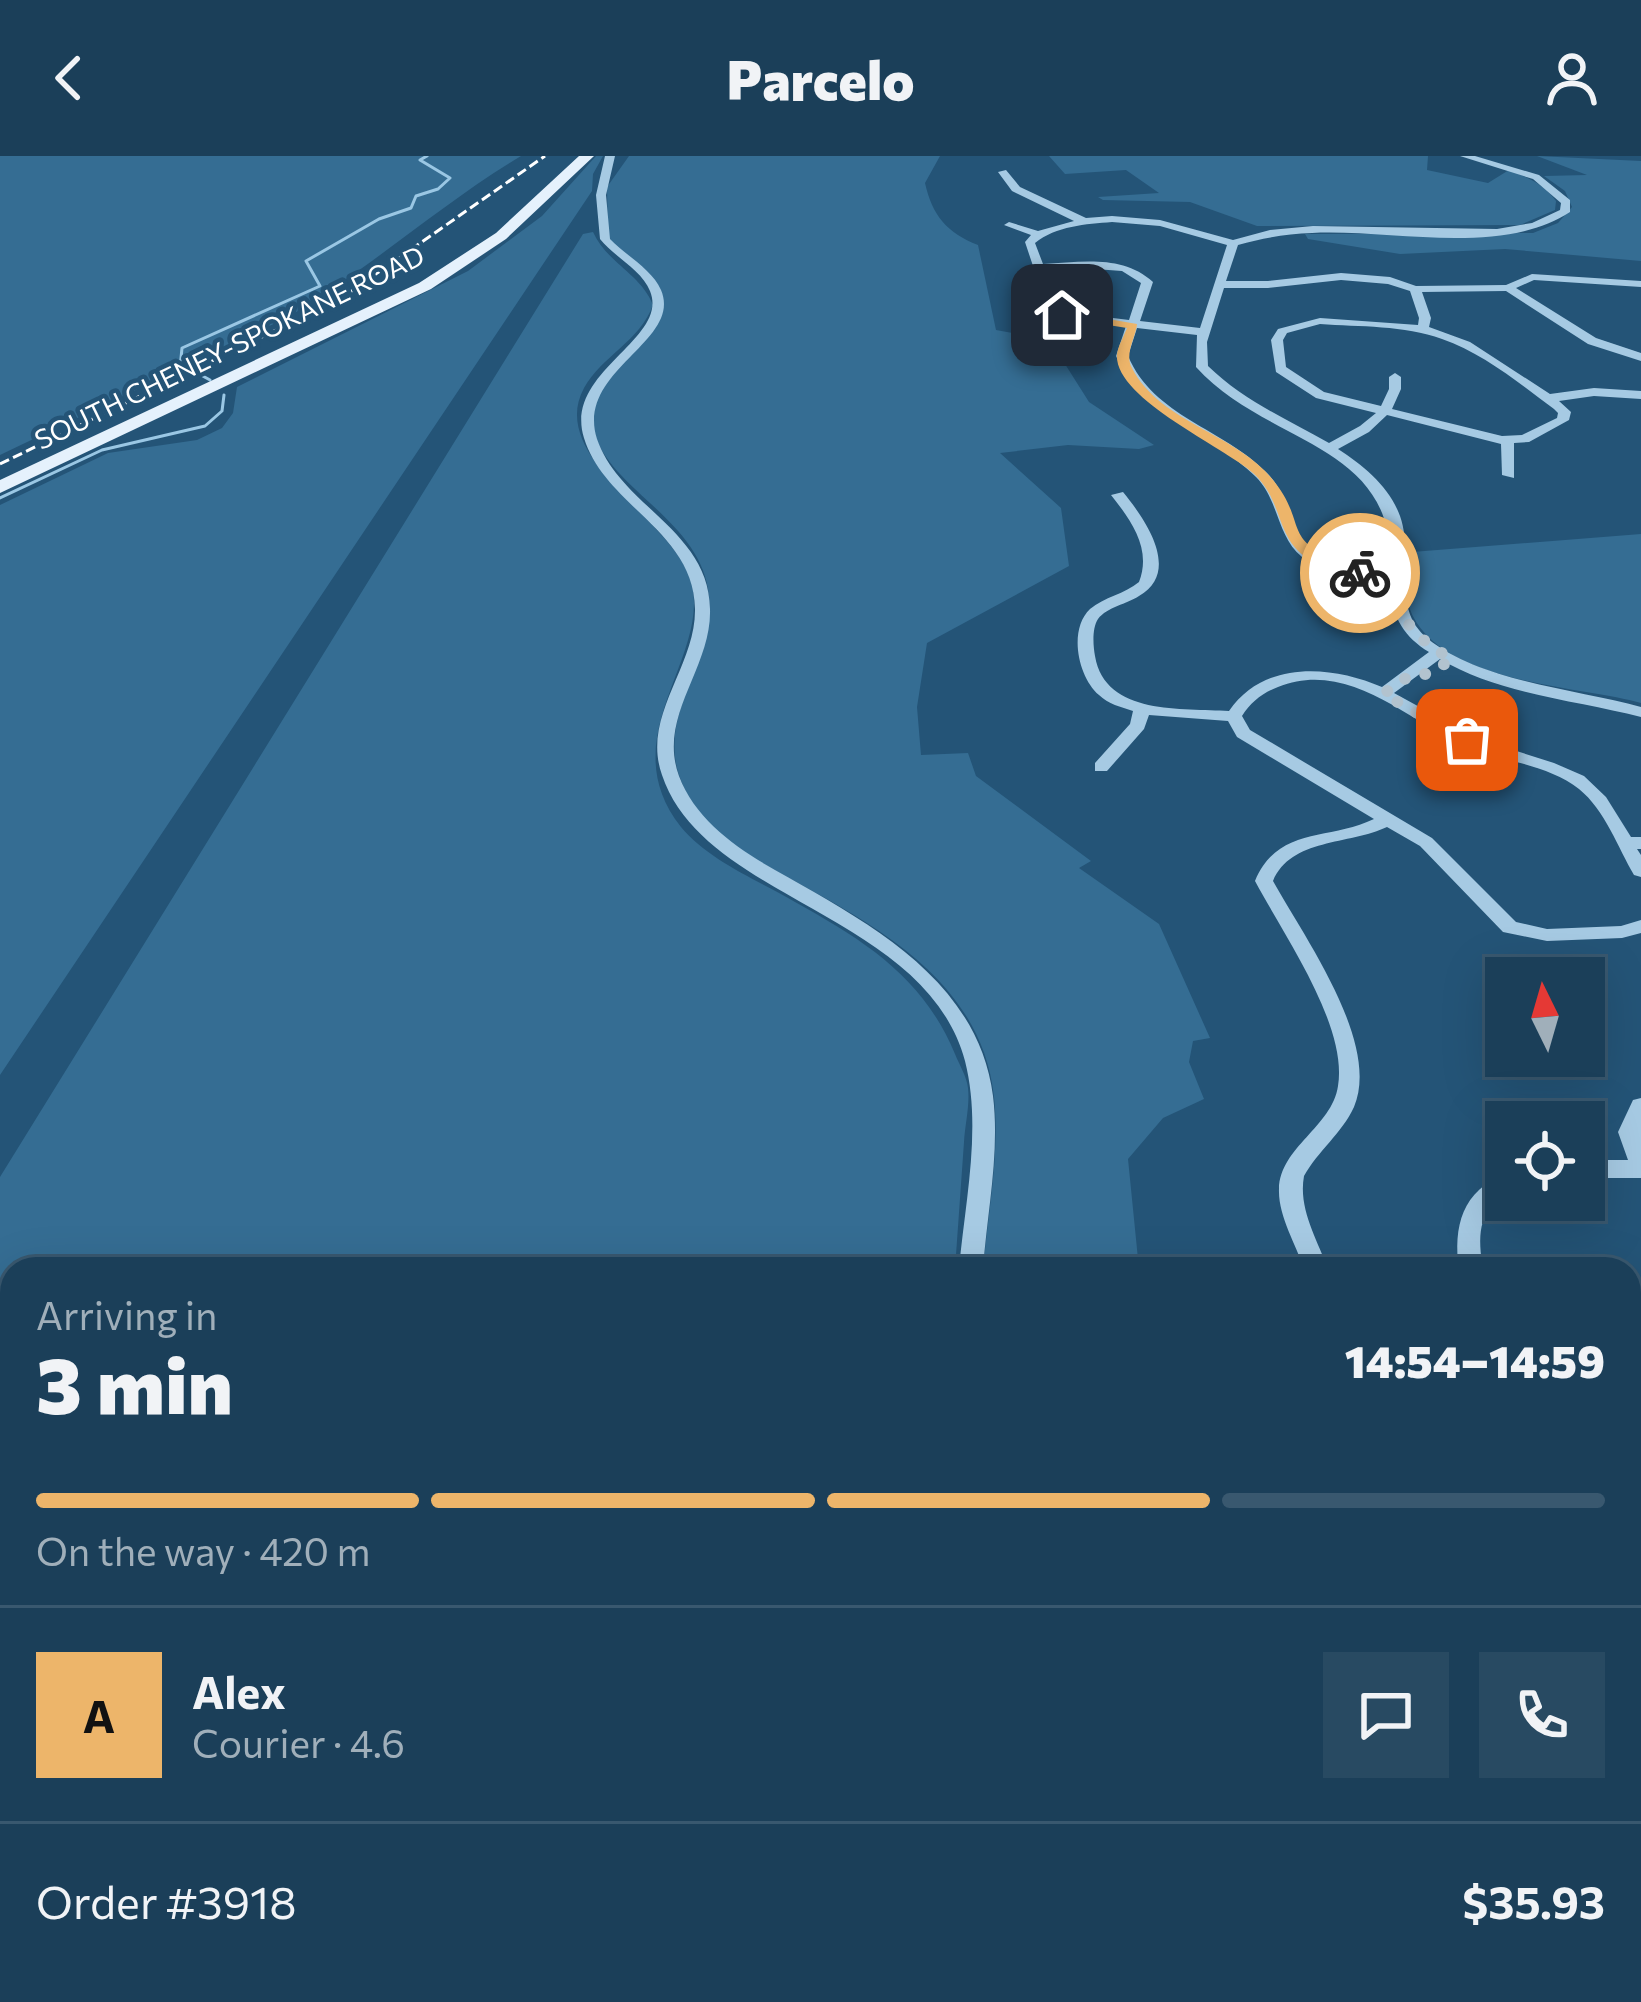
<!DOCTYPE html>
<html lang="en">
<head>
<meta charset="utf-8">
<style>
	:root { --surface:#1b3f59; --page:#284a62; --text:#f1f3f6; --muted:#a0afba; --line:#39586f; --accent:#edb56a }
	body { margin:0; font-family:Commissioner,sans-serif; background:var(--page); color:var(--text); height:100vh; display:flex; flex-direction:column; font-size:45px; white-space:nowrap }
	* { box-sizing:border-box; margin:0 }
	p { font-size:39px; color:var(--muted) }
	.icon { flex:none; width:66px; height:66px; fill:none; stroke:currentColor; stroke-width:2; stroke-linecap:round; stroke-linejoin:round }
	.map { position:relative; flex:1; overflow:hidden }
	.panel { position:absolute; left:0px; top:1101px; width:1641px; height:747px; display:flex; flex-direction:column; background:var(--surface); border-radius:36px 36px 0 0; box-shadow:0 12px 48px #0002,0 0 0 3px var(--line) }
	.panel>* { flex:none }
	.needle { width:78px; rotate:355deg }
	.tools { position:absolute; left:1485px; top:801px; display:grid; gap:24px }
	.tools a { display:grid; place-items:center; width:120px; height:120px; border-radius:0px; background:var(--surface); box-shadow:0 12px 48px #0002,0 0 0 3px var(--line); font-size:60px }
	.pin { position:absolute; display:grid; place-items:center; width:102px; height:102px; color:#fff; margin:-51px; border-radius:24px; box-shadow:0 6px 18px #0006 }
	.courier { position:absolute; display:grid; place-items:center; width:120px; height:120px; margin:-60px; border:9px solid #edb56a; border-radius:50%; background:#fff; color:#222; box-shadow:0 3px 15px #0007 }
	.headline em { font-style:normal; font-weight:800 }
	.headline div { display:flex; flex-direction:column-reverse }
	.headline { display:flex; align-items:center; justify-content:space-between; height:204px; padding:0 36px }
	h1 { font-size:78px; font-weight:800; line-height:90px }
	.bar { display:grid; grid-template-columns:repeat(4,1fr); gap:18px 12px; align-content:center; height:144px; padding:0 36px }
	.bar i { height:15px; border-radius:9px; background:var(--line) }
	.bar .selected { background:var(--accent) }
	.bar p { grid-column:span 4 }
	.line { display:flex; align-items:center; gap:30px; padding:0 36px; border-top:3px solid var(--line) }
	.line div { flex:1 }
	.round { display:grid; place-items:center; flex:none; width:126px; height:126px; border-radius:0px; background:var(--page) }
	header { display:flex; justify-content:space-between; align-items:center; height:156px; padding:0 36px; background:var(--surface); font-size:54px; font-weight:800 }
	.map>svg:first-child { display:block }
</style>
</head>
<body>
<header><svg class="icon" aria-label="back" viewBox="0 0 24 24"><path d="M15 5l-7 7 7 7"/></svg>Parcelo<svg class="icon" aria-label="person" viewBox="0 0 24 24"><circle cx="12" cy="8" r="4"/><path d="M4 21q1-7 8-7t8 7"/></svg></header>
<div class="map">
<svg width="1641" height="1846" viewBox="0 0 1641 1846">
	<rect width="100%" height="100%" fill="#245477"/>
	<g fill="#356d93">
		<path d="M0 0H521C439 49 369 114 286 162L0 299Z"/>
		<polygon points="596,0 603,0 593,18 592,35 0,919 0,349 108,297 197,284 222,272 233,257 237,231 468,115 542,60"/>
		<path d="M629 0H940L925 27C932 59 947 77 978 89L996 174 1068 187 1065 208 1089 246 1154 289 1139 293 1068 289 1000 297 1061 352 1069 410 927 487 917 551 921 599 968 597 976 620 1091 705 1079 712 1159 768 1210 882 1193 885 1189 906 1204 943 1163 962 1128 1003 1139 1113H983C988 1057 1000 997 994 941 981 818 864 764 769 711 729 689 692 662 678 616 660 553 716 502 709 440 702 363 606 333 593 272 580 215 683 182 659 135 649 116 624 98 608 83L607 31Z"/>
		<path d="M1049 0H1428L1427 14 1488 27 1509 14C1527 21 1544 28 1556 45L1555 54 1520 69 1257 70 1190 46 1103 44 1098 41 1159 37 1126 14 1065 18Z"/>
		<polygon points="1537,0 1641,5 1641,105 1505,93 1400,98 1308,83 1305,78 1533,77 1558,67 1572,51 1565,35 1544,20 1587,19"/>
		<path d="M593 76C607 107 641 118 653 149 640 185 602 200 584 232 547 300 667 362 689 419 718 496 608 579 681 671 708 704 759 725 795 746 865 785 923 821 955 898 959 908 967 921 968 932 970 949 965 969 964 986 961 1028 958 1071 955 1113H12V1836H1036L1037 1846H0V1021L583 78Z"/>
		<path d="M1641 378V547C1577 529 1436 528 1409 451 1404 434 1410 413 1412 396Z"/>
	</g>
	<g fill="none" stroke-linecap="round" stroke-linejoin="round">
		<g stroke="#9ac7e4" stroke-width="3">
			<polyline points="180,212 182,192 320,130 306,105 379,63 411,52 416,40 438,33 450,22 420,4 427,0"/>
			<polyline points="201,219 210,224"/>
			<polyline points="0,342 102,294 205,270 222,255 224,239"/>
		</g>
		<g fill="#a6cae3" fill-rule="evenodd">
			<path d="M605 0H615L606 39 610 83C625 99 652 113 661 134 683 186 575 214 597 283 620 350 709 374 710 453 712 512 657 560 679 620 695 663 736 692 775 714 867 766 978 823 993 940 1000 997 987 1057 983 1113H959C965 1045 982 972 965 905 925 757 704 745 662 619 641 560 696 511 695 453 694 375 605 350 584 282 563 215 670 184 650 135 642 114 613 100 600 83L596 39Z"/>
			<path d="M1460 0H1475L1539 19 1570 44V56C1501 101 1391 73 1312 77 1286 78 1262 82 1238 89L1226 125H1268L1341 117 1390 121 1416 130 1506 129 1532 118 1641 125V131L1534 124 1516 132 1596 182 1641 197V205L1588 188 1506 135 1422 136 1431 162 1429 171 1470 186 1550 238 1594 232 1641 235V243L1594 240 1559 245 1571 256 1569 264 1529 286 1514 287V322L1502 319 1501 288 1387 259 1369 276 1338 293C1364 310 1389 330 1400 360 1415 402 1389 451 1428 483 1482 526 1576 533 1641 551V561C1576 544 1498 538 1440 503L1394 537 1476 582 1554 607 1584 620 1606 641 1631 681H1641V693H1637L1641 699V721L1634 719C1618 692 1605 654 1579 633 1547 608 1503 606 1466 590 1406 564 1348 503 1278 531 1262 537 1251 546 1242 560L1250 574 1432 682 1516 766 1547 773 1621 770 1641 764V777L1622 782 1547 785 1503 776 1420 690 1387 671C1349 689 1291 682 1273 725 1304 781 1381 887 1354 951 1342 977 1318 995 1304 1020 1298 1053 1317 1083 1328 1113H1304C1296 1088 1278 1060 1279 1033 1280 991 1332 971 1338 930 1348 869 1283 778 1255 725 1278 670 1328 685 1374 663L1237 581 1228 565 1149 559 1144 573 1107 615H1095V607L1130 568 1133 555C1121 551 1108 548 1099 539 1078 521 1068 474 1090 453 1104 441 1125 438 1139 426 1152 393 1131 364 1111 339L1123 336C1145 363 1182 415 1139 440 1127 448 1107 451 1098 463 1092 472 1093 489 1095 500 1105 560 1183 552 1229 555 1264 504 1331 509 1382 531L1429 496C1404 481 1394 462 1389 435 1359 429 1326 421 1302 401 1277 381 1279 344 1256 321 1210 275 1143 263 1116 200L1126 170 1062 162 1048 155 1025 86 1031 79 1004 69 1009 66 1038 75 1074 65 1012 35 998 16 1006 14 1020 31 1086 62 1112 60 1160 64 1233 84 1270 74 1313 70 1497 73 1532 67 1560 54 1561 47 1533 23ZM1112 66 1160 70 1227 89 1200 172 1140 165 1153 126C1123 98 1080 106 1043 108L1035 87C1056 70 1086 68 1112 66ZM1081 112 1122 115 1141 127 1129 164 1065 156 1057 151 1045 115ZM1341 124 1388 128 1410 135 1419 162 1418 169 1320 162 1278 173 1271 184 1276 216 1316 242 1376 257 1360 270 1329 287C1286 263 1243 244 1208 210L1207 186 1224 132H1268ZM1320 168C1360 171 1404 169 1442 183 1483 197 1520 228 1554 253L1558 257 1557 262 1522 279 1502 280 1392 253 1401 233V221L1395 217 1389 221V233L1381 250 1324 236 1286 211 1283 184 1287 177ZM1137 172 1197 179 1196 211C1270 293 1405 285 1389 426 1362 420 1334 413 1312 395 1290 377 1290 340 1267 317 1223 272 1154 261 1128 200Z"/>
			<polygon points="1641,942 1641,1022 1584,1022 1584,1004 1628,1004 1618,976 1633,944"/>
			<path d="M1506 1018V1037C1477 1056 1478 1081 1483 1113H1459C1453 1071 1462 1034 1506 1018Z"/>
			<rect x="1629" y="1453" width="12" height="26"/>
			<polygon points="1629,1793 1641,1798 1641,1832 1629,1827"/>
			<polygon points="1037,1836 1069,1836 1071,1846 1039,1846"/>
			<polygon points="1333,1836 1374,1836 1378,1846 1337,1846"/>
			<polygon points="1490,1836 1522,1836 1518,1846 1486,1846"/>
		</g>
		<polygon fill="#e5f1fc" fill-rule="evenodd" points="579,0 594,0 506,83 431,133 0,337 0,324 419,127 496,77"/>
		<polyline stroke="#fff" stroke-width="3" stroke-dasharray="10 4.5" stroke-linecap="butt" points="0,308 340,143 545,0"/>
	</g>
	<path fill="#edb56a" d="M1062 155 1137 168C1136 181 1124 198 1132 212 1158 263 1227 276 1265 315 1317 369 1268 386 1365 414V420C1353 420 1342 416 1330 412 1270 395 1290 350 1253 317 1224 291 1113 242 1117 198 1118 190 1124 180 1127 172L1058 161Z"/>
	<g fill="none" stroke-linecap="round" stroke-linejoin="round">
		<path stroke="#b2c3cf" stroke-width="12" stroke-dasharray="0 21.6" d="M1360 417 1398 424C1390 461 1424 488 1452 503L1429 518H1412L1383 538 1467 584"/>
	</g>
	<g text-anchor="middle" dominant-baseline="central" stroke-width="9" stroke-linejoin="round" paint-order="stroke">
		<g font-size="27" fill="#fff" stroke="#245477">
			<text transform="translate(229 191) rotate(-26)">SOUTH CHENEY-SPOKANE ROAD</text>
		</g>
	</g>
</svg>
<div class="tools">
<a><svg class="needle" viewBox="-14 -14 28 28"><path d="M0-13l5 13h-10z" fill="#e53935"/><path d="M0 13l5-13h-10z" fill="#a0afba"/></svg></a>
<a><svg class="icon" aria-label="locate" viewBox="0 0 24 24"><circle cx="12" cy="12" r="6"/><path d="M12 2v4M12 18v4M2 12h4M18 12h4"/></svg></a>
</div>
<div class="pin" style="left:1467px;top:584px;background:#ea580c"><svg class="icon" aria-label="bag" viewBox="0 0 24 24"><path d="M5 8h14l-1 12H6zM9 8a3 3 0 0 1 6 0"/></svg></div>
<div class="pin" style="left:1062px;top:159px;background:#1f2937"><svg class="icon" aria-label="home" viewBox="0 0 24 24"><path d="M3 11l9-7 9 7M6 9v11h12V9"/></svg></div>
<div class="courier" style="left:1360px;top:417px"><svg class="icon" aria-label="bike" viewBox="0 0 24 24"><circle cx="6" cy="16" r="4"/><circle cx="18" cy="16" r="4"/><path d="M6 16l4-8h5l3 8M10 8l3 8H6M13 5h3"/></svg></div>
<section class="panel">
<div class="headline"><div><h1>3 min</h1><p>Arriving in</p></div><em>14:54–14:59</em></div>
<div class="bar"><i class="selected"></i><i class="selected"></i><i class="selected"></i><i></i><p>On the way · 420 m</p></div>
<div class="line" style="height:216px"><b class="round" style="background:var(--accent);color:#111">A</b><div><b>Alex</b><p>Courier · 4.6</p></div><a class="round"><svg class="icon" aria-label="chat" viewBox="0 0 24 24"><path d="M4 5h16v11H9l-5 4z"/></svg></a><a class="round"><svg class="icon" aria-label="phone" viewBox="0 0 24 24"><path d="M5 4h4l2 5-3 2q2 4 5 5l2-3 5 2v4C11 20 4 13 5 4z"/></svg></a></div>
<div class="line" style="height:156px"><div>Order #3918</div><b>$35.93</b></div>
</section>
</div>
</body>
</html>
